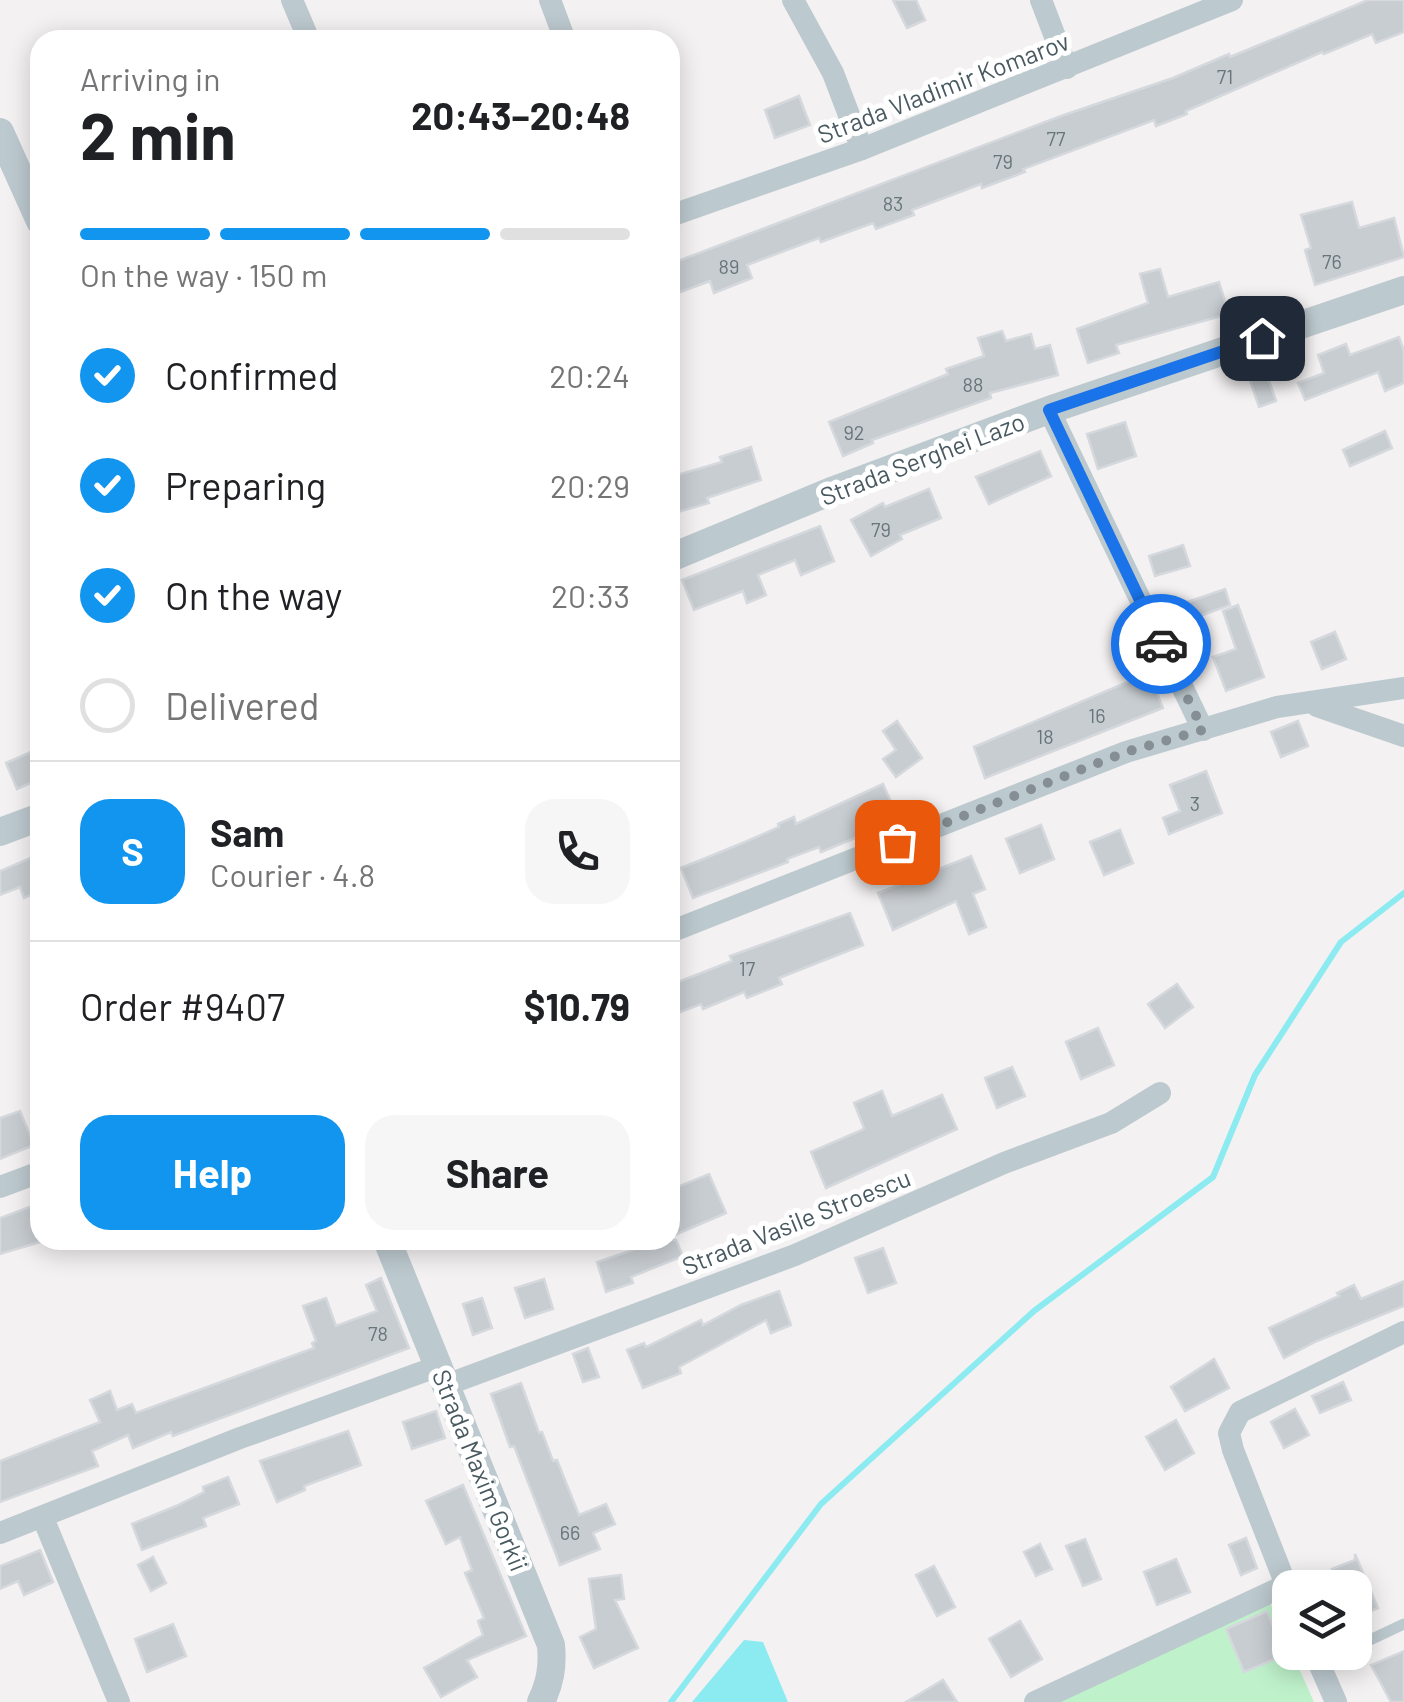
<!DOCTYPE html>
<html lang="en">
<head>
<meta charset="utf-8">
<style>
	:root { --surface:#fff; --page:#f6f6f6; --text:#202124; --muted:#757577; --line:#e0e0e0; --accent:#1195ee }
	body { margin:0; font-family:Barlow,sans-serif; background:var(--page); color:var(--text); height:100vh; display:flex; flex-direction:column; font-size:38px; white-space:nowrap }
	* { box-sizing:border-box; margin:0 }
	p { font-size:32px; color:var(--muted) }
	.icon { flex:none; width:55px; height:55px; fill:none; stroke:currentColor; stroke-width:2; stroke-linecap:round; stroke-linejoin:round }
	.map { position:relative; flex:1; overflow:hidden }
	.sheet { position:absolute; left:30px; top:30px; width:650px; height:1220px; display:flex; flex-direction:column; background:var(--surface); border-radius:30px; box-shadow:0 5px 25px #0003 }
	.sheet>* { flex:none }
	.controls { position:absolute; left:1272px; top:1570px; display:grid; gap:20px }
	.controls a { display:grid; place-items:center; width:100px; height:100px; border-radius:20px; background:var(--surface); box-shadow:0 5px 25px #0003; font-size:50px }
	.pin { position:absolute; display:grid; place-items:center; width:85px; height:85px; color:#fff; margin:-42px; border-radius:20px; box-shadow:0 5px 15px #0006 }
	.courier { position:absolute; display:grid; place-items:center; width:100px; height:100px; margin:-50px; border:8px solid #1a73e8; border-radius:50%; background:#fff; color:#222; box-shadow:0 2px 12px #0007 }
	.overview em { font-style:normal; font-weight:700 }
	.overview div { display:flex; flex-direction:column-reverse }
	.overview { display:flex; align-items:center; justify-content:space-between; height:170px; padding:0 50px }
	h1 { font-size:65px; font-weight:700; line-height:75px }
	.bar { display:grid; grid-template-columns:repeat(4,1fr); gap:15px 10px; align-content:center; height:120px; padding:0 50px }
	.bar i { height:12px; border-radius:8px; background:var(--line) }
	.bar .current { background:var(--accent) }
	.bar p { grid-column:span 4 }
	.line { display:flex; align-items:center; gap:25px; padding:0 50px; border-top:2px solid var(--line) }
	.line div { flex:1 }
	.round { display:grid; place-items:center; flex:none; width:105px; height:105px; border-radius:30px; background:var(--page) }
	ol { padding:0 50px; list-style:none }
	li { display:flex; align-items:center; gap:30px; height:110px }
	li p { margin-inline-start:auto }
	li .icon { padding:10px; border-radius:50%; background:var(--accent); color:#fff; stroke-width:4 }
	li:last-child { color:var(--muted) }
	li i { width:55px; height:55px; border:5px solid var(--line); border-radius:50% }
	.action { display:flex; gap:20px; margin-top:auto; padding:20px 50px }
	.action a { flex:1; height:115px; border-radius:30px; background:var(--accent); color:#fff; font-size:40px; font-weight:700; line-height:115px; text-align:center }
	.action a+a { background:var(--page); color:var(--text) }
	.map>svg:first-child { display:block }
</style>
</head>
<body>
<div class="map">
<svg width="1404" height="1702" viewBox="0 0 1404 1702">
	<rect width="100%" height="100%" fill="#f4f1f2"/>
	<polygon fill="#bff2cb" points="1269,1601 1314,1702 1054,1702"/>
	<polygon fill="#8bebf0" points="744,1640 763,1642 788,1702 692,1702"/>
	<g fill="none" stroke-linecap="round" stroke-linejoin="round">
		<polyline stroke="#8bebf0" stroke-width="6" points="671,1702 821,1504 1034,1311 1213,1177 1255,1075 1341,942 1404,893"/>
	</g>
	<g fill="#c8cdd1" stroke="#d5d9dd" stroke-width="2.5">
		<polygon points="893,0 916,0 925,20 907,28"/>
		<polygon points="1368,0 1404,0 1404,32 1376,43 1372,34 1324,54 1322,52 1186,111 1187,114 1156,126 1154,120 1023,169 1025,172 982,188 981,184 912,210 914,215 876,229 873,223 821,242 819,238 747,265 752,278 714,293 710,281 670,296 670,264 1061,116 1173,78 1229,54 1230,57"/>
		<polygon points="799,96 810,125 775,138 765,110"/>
		<polygon points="1352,202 1359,228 1394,218 1404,257 1315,285 1305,250 1311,248 1301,215"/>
		<polygon points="1160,269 1168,297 1219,282 1229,314 1116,345 1119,353 1088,363 1077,329 1148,303 1140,274"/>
		<polygon points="1002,331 1006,341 1031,334 1035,349 1050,345 1058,375 990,393 991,398 872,440 873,443 843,456 829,422 948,374 946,369 984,356 978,338"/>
		<polygon points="1399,337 1404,351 1404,383 1385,391 1378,372 1305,400 1298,383 1324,373 1318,355 1346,344 1350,355"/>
		<polygon points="1265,369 1276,401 1259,407 1248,375"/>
		<polygon points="1125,422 1136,456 1098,469 1087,434"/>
		<polygon points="1385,431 1392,448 1350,466 1343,450"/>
		<polygon points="751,447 761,480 707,498 709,503 678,512 670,477 722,462 720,457"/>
		<polygon points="1040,451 1051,476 989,504 976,477"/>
		<polygon points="929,489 941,518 900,535 902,539 871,556 851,520 883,503 885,507"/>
		<polygon points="820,526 834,561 801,575 795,560 758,575 766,595 747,603 743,591 694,610 682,580"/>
		<polygon points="1183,545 1190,566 1155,576 1149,556"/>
		<polygon points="1225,589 1230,605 1189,620 1184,603"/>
		<polygon points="1238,605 1264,677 1226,691 1213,657 1236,649 1223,611"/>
		<polygon points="1335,632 1346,659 1322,669 1311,642"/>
		<polygon points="1149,673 1163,708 985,778 974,747"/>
		<polygon points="897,721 922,758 896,777 883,759 896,750 883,731"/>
		<polygon points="1298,721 1308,746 1281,757 1271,732"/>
		<polygon points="40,748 40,779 17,789 6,763"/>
		<polygon points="1206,771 1222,813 1169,834 1163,818 1180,811 1170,785"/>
		<polygon points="883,784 899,820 821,852 819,847 787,859 788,862 693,898 681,868 745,842 779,827 778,824 794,817 796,824"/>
		<polygon points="1041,825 1054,859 1020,873 1006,839"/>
		<polygon points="1120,830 1133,863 1104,875 1090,842"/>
		<polygon points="40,854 40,891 24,898 20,887 0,895 0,871"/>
		<polygon points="971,856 985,889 973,894 986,927 969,934 956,901 893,930 878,893"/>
		<polygon points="850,913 863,945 779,978 782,984 747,998 744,992 703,1009 701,1004 670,1016 670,985 732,961 730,956"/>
		<polygon points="1177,984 1193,1007 1165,1028 1148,1004"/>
		<polygon points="1098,1028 1114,1065 1081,1079 1066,1042"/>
		<polygon points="1012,1067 1025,1096 997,1108 985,1078"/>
		<polygon points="882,1091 892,1116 942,1095 957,1129 826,1188 811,1152 862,1130 864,1128 854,1103"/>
		<polygon points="20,1111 34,1145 0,1159 0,1118"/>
		<polygon points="709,1174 726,1213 670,1237 670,1190"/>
		<polygon points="40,1203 40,1242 0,1254 0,1218"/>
		<polygon points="639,1240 676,1240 683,1256 631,1277 633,1283 606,1292 597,1262 642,1247"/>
		<polygon points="883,1248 896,1283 868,1293 855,1258"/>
		<polygon points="381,1278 409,1348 173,1436 171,1432 133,1448 128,1435 92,1451 98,1466 0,1502 0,1461 100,1422 90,1400 110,1391 117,1410 132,1404 136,1413 314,1348 312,1343 316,1341 303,1306 326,1298 336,1326 377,1311 366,1285"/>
		<polygon points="544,1279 553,1309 525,1318 515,1288"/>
		<polygon points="1404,1281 1404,1306 1317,1341 1284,1358 1269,1328 1339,1296 1337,1293 1354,1285 1361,1299"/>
		<polygon points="779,1291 791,1325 771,1333 766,1320 679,1367 681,1373 643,1388 627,1350 644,1343 646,1347 701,1320 703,1325 741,1305"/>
		<polygon points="482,1298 492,1328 473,1335 463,1304"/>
		<polygon points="588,1348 599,1377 583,1382 573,1354"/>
		<polygon points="1214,1359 1229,1388 1185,1411 1171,1387"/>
		<polygon points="1343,1382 1351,1400 1320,1413 1312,1396"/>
		<polygon points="521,1383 539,1433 542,1432 553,1461 557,1460 579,1515 606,1504 615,1524 593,1533 600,1549 560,1565 514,1446 510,1447 491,1394"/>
		<polygon points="1295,1409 1309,1435 1284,1448 1271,1422"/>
		<polygon points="436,1411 445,1438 412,1449 403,1422"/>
		<polygon points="1176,1420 1194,1453 1165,1470 1146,1437"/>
		<polygon points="348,1431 361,1465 304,1486 305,1490 277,1502 260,1461"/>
		<polygon points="228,1477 239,1504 203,1518 206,1526 142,1550 132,1524 176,1506 204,1492 203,1487"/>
		<polygon points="463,1485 526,1636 467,1660 477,1677 441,1697 424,1668 483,1635 478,1621 484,1618 465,1573 472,1570 460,1537 446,1544 426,1501"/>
		<polygon points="1246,1538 1257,1568 1241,1575 1229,1545"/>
		<polygon points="1085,1539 1101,1579 1083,1586 1066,1546"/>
		<polygon points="1040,1544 1052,1569 1036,1576 1024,1552"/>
		<polygon points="40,1550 53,1582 24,1595 18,1581 0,1589 0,1566"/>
		<polygon points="1355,1554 1378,1608 1355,1618 1355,1588 1340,1588 1332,1569 1355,1560"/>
		<polygon points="153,1557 166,1583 151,1591 138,1565"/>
		<polygon points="1176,1559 1190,1592 1157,1605 1144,1572"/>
		<polygon points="934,1566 955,1607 937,1616 916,1575"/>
		<polygon points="621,1575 624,1599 615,1600 638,1648 594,1668 580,1637 596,1629 589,1579"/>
		<polygon points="1267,1611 1285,1655 1244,1672 1226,1629"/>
		<polygon points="1020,1621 1042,1659 1011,1677 989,1639"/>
		<polygon points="173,1624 186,1656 147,1672 135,1639"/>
		<polygon points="1404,1651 1404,1702 1391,1702 1371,1665"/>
		<polygon points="943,1680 957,1702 906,1702"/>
	</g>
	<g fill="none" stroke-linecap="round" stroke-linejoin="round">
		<g stroke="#bcc9ce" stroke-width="11">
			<polyline points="1355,1647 1404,1624"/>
			<polyline points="1318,1663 1342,1652"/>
		</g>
		<g stroke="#bcc9ce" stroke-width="22">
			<polyline points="292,0 309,40"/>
			<polyline points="550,0 565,40"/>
			<polyline points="793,0 833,73 862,149"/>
			<polyline points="1041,0 1067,68"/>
			<polyline points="670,216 862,149 1232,0"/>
			<polyline points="1049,410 1203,730"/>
			<polyline points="1317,706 1404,736"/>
			<polyline points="670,932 1126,752 1277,707 1404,688"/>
			<polyline points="0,1187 40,1172"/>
			<polyline points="446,1385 795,1255 1004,1163 1111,1123 1160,1093"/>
			<polyline points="43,1518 119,1702"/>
			<polyline points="0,1533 240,1438 439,1366"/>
			<polyline points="1290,1595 1233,1450 1229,1433 1240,1412 1404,1332"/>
			<polyline points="1314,1652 1336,1702"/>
			<polyline points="1035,1702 1286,1585"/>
		</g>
		<g stroke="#bcc9ce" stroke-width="28">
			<polyline points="0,132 40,221"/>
			<polyline points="670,558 834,490 1049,410 1404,290"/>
			<polyline points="0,832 40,817"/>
			<path d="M387 1240 551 1645C553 1667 550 1683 541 1702"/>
		</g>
	</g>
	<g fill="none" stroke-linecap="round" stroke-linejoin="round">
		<polyline stroke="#848e93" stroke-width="10" stroke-dasharray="0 18" points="897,842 1126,752 1203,730 1161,644"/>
		<polyline stroke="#1a73e8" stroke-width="12" points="1161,644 1049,410 1262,338"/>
	</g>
	<g text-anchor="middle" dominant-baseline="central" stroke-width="10" stroke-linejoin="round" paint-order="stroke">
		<g font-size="20" fill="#68767c">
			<text x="1225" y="76">71</text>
			<text x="1056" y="138">77</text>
			<text x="1003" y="161">79</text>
			<text x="893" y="203">83</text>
			<text x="1332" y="261">76</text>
			<text x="729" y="266">89</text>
			<text x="973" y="384">88</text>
			<text x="854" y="432">92</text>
			<text x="881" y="529">79</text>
			<text x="1097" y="715">16</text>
			<text x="1045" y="736">18</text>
			<text x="1195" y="803">3</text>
			<text x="747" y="968">17</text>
			<text x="378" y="1333">78</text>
			<text x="570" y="1532">66</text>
		</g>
		<g font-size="25" fill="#485960" stroke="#fff">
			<text transform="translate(943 87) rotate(-21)">Strada Vladimir Komarov</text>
			<text transform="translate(922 458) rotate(-21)">Strada Serghei Lazo</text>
			<text transform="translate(796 1221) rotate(-22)">Strada Vasile Stroescu</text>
			<text transform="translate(481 1470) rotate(68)">Strada Maxim Gorkii</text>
		</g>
	</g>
</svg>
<div class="controls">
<a><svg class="icon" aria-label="layers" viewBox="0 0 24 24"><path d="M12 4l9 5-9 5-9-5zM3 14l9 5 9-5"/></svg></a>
</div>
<div class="pin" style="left:897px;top:842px;background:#ea580c"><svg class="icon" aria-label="bag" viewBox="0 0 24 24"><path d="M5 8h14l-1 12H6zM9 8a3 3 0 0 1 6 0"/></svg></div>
<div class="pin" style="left:1262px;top:338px;background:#1f2937"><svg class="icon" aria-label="home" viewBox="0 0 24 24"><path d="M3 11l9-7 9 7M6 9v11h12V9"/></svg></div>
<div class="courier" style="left:1161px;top:644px"><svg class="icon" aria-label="car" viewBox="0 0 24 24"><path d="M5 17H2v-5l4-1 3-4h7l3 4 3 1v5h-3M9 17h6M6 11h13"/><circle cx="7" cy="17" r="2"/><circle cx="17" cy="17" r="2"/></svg></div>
<section class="sheet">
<div class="overview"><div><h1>2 min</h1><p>Arriving in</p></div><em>20:43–20:48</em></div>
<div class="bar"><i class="current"></i><i class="current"></i><i class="current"></i><i></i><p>On the way · 150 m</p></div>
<ol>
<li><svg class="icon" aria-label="check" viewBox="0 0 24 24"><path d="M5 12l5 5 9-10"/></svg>Confirmed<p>20:24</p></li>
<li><svg class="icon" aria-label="check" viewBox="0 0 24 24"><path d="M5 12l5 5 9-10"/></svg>Preparing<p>20:29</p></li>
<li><svg class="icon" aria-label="check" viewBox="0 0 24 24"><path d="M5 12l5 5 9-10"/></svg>On the way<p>20:33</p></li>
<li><i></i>Delivered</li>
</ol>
<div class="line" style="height:180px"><b class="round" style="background:var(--accent);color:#fff">S</b><div><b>Sam</b><p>Courier · 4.8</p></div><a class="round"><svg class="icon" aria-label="phone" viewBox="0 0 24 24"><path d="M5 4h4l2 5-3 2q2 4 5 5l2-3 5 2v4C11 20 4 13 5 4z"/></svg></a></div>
<div class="line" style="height:130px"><div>Order #9407</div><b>$10.79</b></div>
<div class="action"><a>Help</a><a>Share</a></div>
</section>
</div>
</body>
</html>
